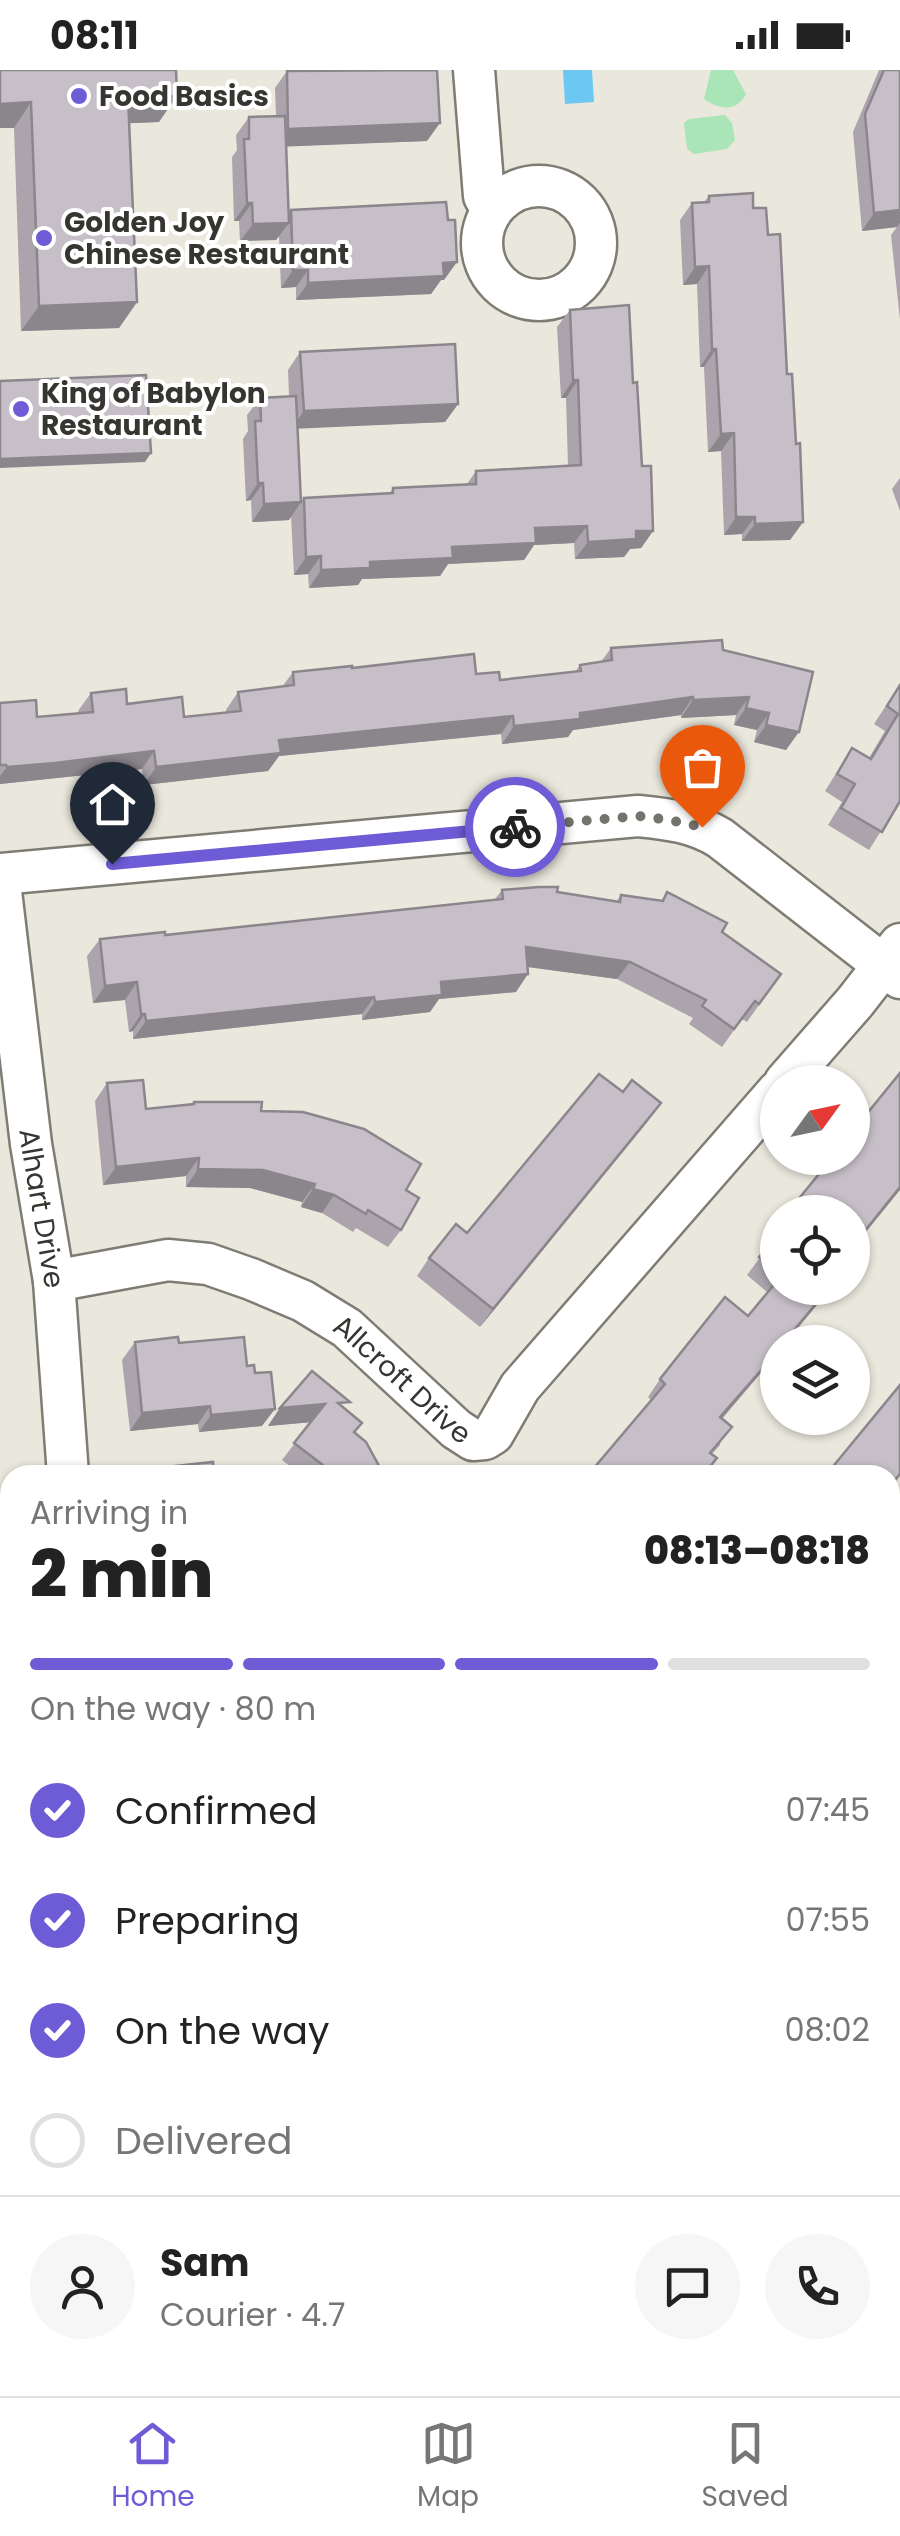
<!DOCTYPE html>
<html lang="en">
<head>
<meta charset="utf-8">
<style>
	:root { --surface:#fff; --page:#f6f6f6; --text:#222; --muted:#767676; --line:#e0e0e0; --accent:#6d5cd6 }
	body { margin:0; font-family:Poppins,sans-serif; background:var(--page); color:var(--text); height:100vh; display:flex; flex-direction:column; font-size:38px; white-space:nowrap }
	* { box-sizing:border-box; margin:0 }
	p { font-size:32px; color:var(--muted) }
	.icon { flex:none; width:55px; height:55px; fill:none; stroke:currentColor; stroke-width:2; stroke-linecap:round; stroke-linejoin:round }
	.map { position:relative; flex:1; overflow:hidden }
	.panel { position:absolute; left:0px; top:1395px; width:900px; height:932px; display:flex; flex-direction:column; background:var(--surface); border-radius:30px 30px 0 0; box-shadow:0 2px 8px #0004 }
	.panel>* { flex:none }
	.needle { width:65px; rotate:57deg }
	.controls { position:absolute; left:760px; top:995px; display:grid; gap:20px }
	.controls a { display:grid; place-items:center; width:110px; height:110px; border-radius:50%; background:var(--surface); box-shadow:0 2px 8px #0004; font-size:50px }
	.pin { position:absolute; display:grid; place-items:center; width:85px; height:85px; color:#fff; margin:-102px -42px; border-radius:50% 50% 50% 0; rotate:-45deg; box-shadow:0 0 10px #0007 }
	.pin .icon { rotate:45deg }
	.courier { position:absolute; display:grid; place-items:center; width:100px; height:100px; margin:-50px; border:8px solid #6d5cd6; border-radius:50%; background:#fff; color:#222; box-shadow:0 2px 12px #0007 }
	.headline em { font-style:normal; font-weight:800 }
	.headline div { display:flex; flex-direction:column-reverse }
	.headline { display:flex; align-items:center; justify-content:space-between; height:170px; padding:0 30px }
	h1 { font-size:65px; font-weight:800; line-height:75px }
	.bar { display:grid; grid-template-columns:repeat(4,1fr); gap:15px 10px; align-content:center; height:120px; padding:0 30px }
	.bar i { height:12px; border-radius:8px; background:var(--line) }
	.bar .on { background:var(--accent) }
	.bar p { grid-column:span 4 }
	.line { display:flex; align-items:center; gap:25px; padding:0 30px; border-top:2px solid var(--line) }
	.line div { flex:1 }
	.round { display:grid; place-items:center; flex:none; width:105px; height:105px; border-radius:52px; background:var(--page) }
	ol { padding:0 30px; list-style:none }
	li { display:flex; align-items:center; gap:30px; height:110px }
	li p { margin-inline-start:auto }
	li .icon { padding:10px; border-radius:50%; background:var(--accent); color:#fff; stroke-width:4 }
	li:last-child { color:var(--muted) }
	li i { width:55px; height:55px; border:5px solid var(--line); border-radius:50% }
	.status { display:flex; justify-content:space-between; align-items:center; height:70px; padding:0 50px; background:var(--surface); direction:ltr }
	.status svg { height:28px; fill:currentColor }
	.tab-bar { display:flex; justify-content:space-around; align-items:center; height:140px; border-top:2px solid var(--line); background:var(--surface); font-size:28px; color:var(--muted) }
	.tab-bar a { display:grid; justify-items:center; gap:5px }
	.tab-bar .on { color:var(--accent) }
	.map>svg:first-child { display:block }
</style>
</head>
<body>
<div class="status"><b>08:11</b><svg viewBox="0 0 49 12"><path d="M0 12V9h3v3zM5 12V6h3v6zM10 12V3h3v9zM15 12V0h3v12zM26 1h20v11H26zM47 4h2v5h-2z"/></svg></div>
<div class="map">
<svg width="900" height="2326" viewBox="0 0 900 2326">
	<rect width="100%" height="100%" fill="#eae7dc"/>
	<g fill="#aae5b7">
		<path d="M711 0H733L746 24C737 42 719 40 704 29Z"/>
		<polygon points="725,45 732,53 735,70 727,79 694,84 687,79 684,53 689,49"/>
	</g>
	<polygon fill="#6cc8f3" points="563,0 592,0 594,32 565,34"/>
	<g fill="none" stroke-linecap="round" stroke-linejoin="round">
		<g stroke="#7f7d73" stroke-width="45">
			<g id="minor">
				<polyline points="474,0 484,126 492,140"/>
				<circle cx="539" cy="173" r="57"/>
				<path d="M0 804 638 746C668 749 694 752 720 768L900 908"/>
				<path id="s1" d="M0 813 31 1074 54 1211 68 1405"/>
				<polyline points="785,1012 855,932 900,874"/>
				<path id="s2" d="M54 1211 168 1190 208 1194 251 1209 303 1231 347 1258 456 1359 473 1370 485 1369 493 1364 520 1317 778 1021"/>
				<polyline points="890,1541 900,1529"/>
				<polyline points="890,2276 900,2284"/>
				<polyline points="268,2318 278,2326"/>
				<polyline points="202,2326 215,2318"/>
			</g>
		</g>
		<use href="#minor" stroke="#fff" stroke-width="40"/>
	</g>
	<g fill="#aba4ac">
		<polygon points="0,0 159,52 129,53 137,232 119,258 21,261 14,58"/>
		<polygon points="879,0 900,0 900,250 891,165 897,157 862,161 853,62"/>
		<polygon points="287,1 427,71 286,76 288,143 291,140 444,210 441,210 431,224 296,230 296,217 281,218 279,166 276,170 240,171 239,151 234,151 232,87 237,80 236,65 249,47 276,46 275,18"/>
		<polygon points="709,126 753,138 768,165 796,374 803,452 790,470 742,471 742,464 724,465 721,381 708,382 704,297 700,297 697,214 683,215 680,150 692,133 704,132"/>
		<polygon points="570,240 633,313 642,396 653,461 641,478 630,479 624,487 575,489 574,473 534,475 524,490 448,494 440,506 362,509 358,515 309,518 308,504 294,505 291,446 289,450 252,452 251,430 246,431 243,369 248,361 247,345 260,328 289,326 288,300 300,282 458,334 445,352 298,358 301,431 304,428 389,424 393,418 467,414 476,401 568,396 566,328 561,328 557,257"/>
		<polygon points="900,408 900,441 892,419"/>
		<polygon points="611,578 723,580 813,602 786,680 754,672 757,660 734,655 736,645 681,648 681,645 573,660 568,667 502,674 501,664 279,686 268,701 144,715 142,699 0,714 0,633 37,647 79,644 78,641 91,623 184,647 226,642 226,640 238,622 282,617 293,602 352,598 476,604 500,610 575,602 580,595 601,592"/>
		<polygon points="900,614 900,731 869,780 828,755 842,732 825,721 852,678 869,688 885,661 874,654"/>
		<polygon points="502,820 557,822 616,832 621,825 661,831 667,822 781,904 747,952 742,949 722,977 689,954 693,948 617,909 528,897 516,922 439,929 430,942 362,950 362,944 133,969 133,961 129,962 125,930 93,933 87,886 100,869 165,865 495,829"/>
		<polygon points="107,1013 146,1039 192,1034 194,1032 261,1041 406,1120 401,1160 388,1177 356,1158 353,1162 322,1143 301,1137 302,1132 250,1118 186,1117 186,1106 103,1115 95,1031"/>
		<polygon points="648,1051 480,1257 417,1206 429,1188"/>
		<polygon points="778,1157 778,1218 831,1218 796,1260 778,1272 778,1291 771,1300 766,1297 722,1349 720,1375 712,1384 717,1388 705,1405 588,1405 651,1330 648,1327 660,1309 748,1246 767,1222 747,1205 777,1165 774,1162"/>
		<polygon points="135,1272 179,1273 247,1296 262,1356 199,1362 198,1354 130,1361 122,1290"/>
		<polygon points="280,1338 345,1339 362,1353 355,1363 384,1405 301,1405 282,1390 311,1352 268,1356"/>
		<polygon points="10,1754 10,1792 0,1784 0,1767"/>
		<polygon points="0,1945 10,1953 10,2089 0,2080"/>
		<polygon points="890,2058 900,2067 900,2177 893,2171 890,2174"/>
		<polygon points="10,2169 10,2257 0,2249 0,2235 5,2228 0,2224 0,2181"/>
		<polygon points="79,2318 98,2318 85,2326"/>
		<polygon points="391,2318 566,2318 576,2326 402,2326"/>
		<polygon points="685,2318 833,2318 843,2326 695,2326"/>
	</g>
	<g fill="#8b868c">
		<polygon points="177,26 159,52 111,54 128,28"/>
		<polygon points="31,32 14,58 0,58 0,34"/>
		<polygon points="440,53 427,71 276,77 288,59"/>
		<polygon points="247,133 252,133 239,151 234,151"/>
		<polygon points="900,140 900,153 897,157 862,161 874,143"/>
		<polygon points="289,153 276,170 240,171 253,154"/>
		<polygon points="457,192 444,210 441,210 431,224 296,230 308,213"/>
		<polygon points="709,196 697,214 683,215 695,197"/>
		<polygon points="293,200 308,200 296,217 281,218"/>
		<polygon points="137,232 119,258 21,261 39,236"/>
		<polygon points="712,279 716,279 704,297 700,297"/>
		<polygon points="573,310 578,310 566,328 561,328"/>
		<polygon points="458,334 445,352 291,359 304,341"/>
		<polygon points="734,363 721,381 708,382 721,364"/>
		<polygon points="151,383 145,392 0,398 0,389"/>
		<polygon points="258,413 263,413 251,430 246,431"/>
		<polygon points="301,432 289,450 252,452 264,434"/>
		<polygon points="736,447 755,447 742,464 724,465"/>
		<polygon points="803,452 790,470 742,471 755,454"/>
		<polygon points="587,456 574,473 534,475 524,490 448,494 440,506 362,509 358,515 309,518 321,500 452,477 535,458"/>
		<polygon points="636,461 653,461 641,478 630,479 624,487 575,489 588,472"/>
		<polygon points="321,486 308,504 294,505 306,487"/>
		<polygon points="693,627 681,645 573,660 568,667 502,674 514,656 580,643"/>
		<polygon points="749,627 736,645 681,648 693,630"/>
		<polygon points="746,638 769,643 757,660 734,655"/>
		<polygon points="513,646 501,664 279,686 268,701 144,715 156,697 279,670"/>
		<polygon points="766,655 799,662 786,680 754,672"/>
		<polygon points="154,681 142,699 0,714 0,706 7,697"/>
		<polygon points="526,877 630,892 617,909 513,895"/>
		<polygon points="528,904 516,922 439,929 430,942 362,950 375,932 441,912"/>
		<polygon points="137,912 125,930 93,933 105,916"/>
		<polygon points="374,927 362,944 133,969 146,951"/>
		<polygon points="141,944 145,944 133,961 129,962"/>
		<polygon points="661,1033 648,1051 480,1257 493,1239"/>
		<polygon points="199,1088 186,1106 103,1115 116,1097"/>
		<polygon points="198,1099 263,1100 315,1114 302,1132 250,1118 186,1117"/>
		<polygon points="900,1117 900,1120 852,1179 852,1177"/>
		<polygon points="313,1119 334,1125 322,1143 301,1137"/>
		<polygon points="829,1218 831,1218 786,1272 795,1259"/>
		<polygon points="778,1281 766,1297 707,1365 720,1347"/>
		<polygon points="325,1334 313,1352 268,1356 280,1338"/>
		<polygon points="210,1336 198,1354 130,1361 142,1343"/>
		<polygon points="275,1339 262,1356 199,1362 211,1345"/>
		<polygon points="10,1691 10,1697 6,1703 0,1707 0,1698"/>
	</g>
	<g fill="#c7bfc8" stroke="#8b868c" stroke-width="2.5">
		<polygon points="0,0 176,0 177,26 128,28 137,232 39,236 31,32 0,34"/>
		<polygon points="437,0 440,53 288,59 287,1"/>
		<polygon points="884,0 900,0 900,140 874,143 865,44"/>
		<polygon points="285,46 289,153 253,154 252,133 247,133 244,69 249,69 249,47"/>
		<polygon points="753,123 753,138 766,138 768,165 780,164 787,304 792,304 796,374 800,373 803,452 755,454 755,447 736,447 734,363 721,364 716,279 712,279 709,196 695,197 692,133 709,132 709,126"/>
		<polygon points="446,132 448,150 455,150 457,192 443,193 444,206 308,213 308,200 293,200 291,140"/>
		<polygon points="629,235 633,313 637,312 642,396 651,396 653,461 636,461 636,469 588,472 587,456 535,458 536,473 452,477 453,488 370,492 370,498 321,500 321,486 306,487 304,428 393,423 393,418 476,414 476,401 581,395 578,310 573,310 570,240"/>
		<polygon points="455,274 458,334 304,341 300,282"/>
		<polygon points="146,305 151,383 0,389 0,311"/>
		<polygon points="296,326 301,432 264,434 263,413 258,413 255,351 261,351 260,328"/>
		<polygon points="722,570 723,580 813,602 799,662 766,655 769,643 746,638 749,627 693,630 693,627 580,643 580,649 514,656 513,646 279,670 281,683 156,697 154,681 55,693 7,697 6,695 0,695 0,633 36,630 37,647 93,642 91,623 126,619 127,634 182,627 184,647 241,641 238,622 294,615 293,602 352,596 352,598 474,584 476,604 499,602 500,610 581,601 580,595 612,590 611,578"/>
		<polygon points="900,615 900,731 882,762 841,738 855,714 837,704 852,678 871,689 898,644 887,636"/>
		<polygon points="539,817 558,817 557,822 620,832 621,825 663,831 667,822 727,853 722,862 781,904 759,934 755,931 734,959 702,936 706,930 630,892 526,877 528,904 441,912 442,925 375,932 374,927 146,951 145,944 141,944 137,912 105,916 100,869 165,862 165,865 503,829 502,820"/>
		<polygon points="900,1003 900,1117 852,1177 852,1142 788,1142 832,1088 852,1088 852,1062"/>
		<polygon points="599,1004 623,1022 632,1010 661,1033 493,1239 429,1188 456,1154 467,1163"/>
		<polygon points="143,1010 146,1039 194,1034 194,1032 262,1032 261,1041 303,1042 364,1059 421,1094 406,1120 419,1128 401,1160 368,1140 366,1144 334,1125 313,1119 315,1114 263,1100 198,1099 199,1088 116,1097 107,1013"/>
		<polygon points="778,1165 778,1203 759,1187"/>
		<polygon points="778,1210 778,1218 829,1218 795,1259 799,1263 791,1272 778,1272 778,1281 720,1347 732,1357 710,1383 717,1388 703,1405 588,1405 665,1314 660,1309 725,1227 748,1246"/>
		<polygon points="178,1267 179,1273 244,1267 247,1296 254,1295 255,1303 271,1302 275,1339 211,1345 210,1336 142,1343 135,1272"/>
		<polygon points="312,1301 350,1332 338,1333 362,1353 354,1362 366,1372 384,1405 336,1405 294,1373 325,1334 280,1338"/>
		<polygon points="900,1315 900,1404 890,1416 890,1405 826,1405"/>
		<polygon points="213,1392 214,1405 166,1405 165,1397"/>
		<polygon points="0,1423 6,1473 0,1475"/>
		<polygon points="0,1659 10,1674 10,1691 0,1698"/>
		<polygon points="900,1684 900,1789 890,1801 890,1694"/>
		<polygon points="0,1945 10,1953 10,2061 0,2052 0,2043 4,2038 0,2034"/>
		<polygon points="890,2058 900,2067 900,2154 890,2146"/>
		<polygon points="10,2169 10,2204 0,2196 0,2181"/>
		<polygon points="426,2318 566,2318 576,2326 436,2326"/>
		<polygon points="719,2318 833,2318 843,2326 729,2326"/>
	</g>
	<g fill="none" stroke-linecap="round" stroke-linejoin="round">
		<polyline stroke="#75736d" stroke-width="10" stroke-dasharray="0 18" points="515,757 638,746 669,750 702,757"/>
		<polyline stroke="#6d5cd6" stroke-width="12" points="112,794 515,757"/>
	</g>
	<g fill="#6d5cd6" stroke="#fff" stroke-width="4">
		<circle cx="79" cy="26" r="10"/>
		<circle cx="44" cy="168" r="10"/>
		<circle cx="21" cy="339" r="10"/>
	</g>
	<g text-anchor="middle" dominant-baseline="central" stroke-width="8" stroke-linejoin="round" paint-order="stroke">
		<g font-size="28" font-weight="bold" fill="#363531" stroke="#fff" text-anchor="start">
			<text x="99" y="26">Food Basics</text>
			<text x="64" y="152">Golden Joy<tspan x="64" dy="32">Chinese Restaurant</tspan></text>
			<text x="41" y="323">King of Babylon<tspan x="41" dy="32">Restaurant</tspan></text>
		</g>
		<g font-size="28" fill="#363531" stroke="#fff">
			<text stroke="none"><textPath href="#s1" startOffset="328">Alhart Drive</textPath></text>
			<text stroke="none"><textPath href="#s2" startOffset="385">Allcroft Drive</textPath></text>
		</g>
	</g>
</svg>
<div class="controls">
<a><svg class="needle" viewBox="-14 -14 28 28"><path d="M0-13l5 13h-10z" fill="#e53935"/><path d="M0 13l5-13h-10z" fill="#767676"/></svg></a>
<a><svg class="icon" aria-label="locate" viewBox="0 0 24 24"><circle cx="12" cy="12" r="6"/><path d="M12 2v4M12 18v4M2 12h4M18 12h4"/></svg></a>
<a><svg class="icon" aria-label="layers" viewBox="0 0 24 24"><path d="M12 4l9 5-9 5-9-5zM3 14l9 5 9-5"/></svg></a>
</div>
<div class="pin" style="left:702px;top:757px;background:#ea580c"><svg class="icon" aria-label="bag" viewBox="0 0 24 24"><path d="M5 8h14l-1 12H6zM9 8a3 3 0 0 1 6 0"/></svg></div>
<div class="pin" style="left:112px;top:794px;background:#1f2937"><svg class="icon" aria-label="home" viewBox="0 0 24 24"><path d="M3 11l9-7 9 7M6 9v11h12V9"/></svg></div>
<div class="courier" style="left:515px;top:757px"><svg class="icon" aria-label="bike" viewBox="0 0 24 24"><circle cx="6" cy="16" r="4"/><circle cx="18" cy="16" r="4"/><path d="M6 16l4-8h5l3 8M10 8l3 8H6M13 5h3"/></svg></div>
<section class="panel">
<div class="headline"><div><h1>2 min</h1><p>Arriving in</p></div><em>08:13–08:18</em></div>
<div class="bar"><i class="on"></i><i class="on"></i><i class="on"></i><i></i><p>On the way · 80 m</p></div>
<ol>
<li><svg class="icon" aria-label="check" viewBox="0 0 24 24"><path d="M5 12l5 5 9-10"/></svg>Confirmed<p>07:45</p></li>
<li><svg class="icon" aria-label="check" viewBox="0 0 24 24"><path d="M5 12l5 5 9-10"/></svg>Preparing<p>07:55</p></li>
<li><svg class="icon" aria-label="check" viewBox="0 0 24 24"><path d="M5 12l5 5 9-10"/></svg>On the way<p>08:02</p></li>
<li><i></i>Delivered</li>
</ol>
<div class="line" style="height:180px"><a class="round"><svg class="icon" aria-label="person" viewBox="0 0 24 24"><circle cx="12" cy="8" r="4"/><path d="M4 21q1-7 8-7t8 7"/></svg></a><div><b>Sam</b><p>Courier · 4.7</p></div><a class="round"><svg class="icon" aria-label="chat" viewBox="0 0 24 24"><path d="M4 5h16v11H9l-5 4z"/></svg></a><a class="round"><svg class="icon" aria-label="phone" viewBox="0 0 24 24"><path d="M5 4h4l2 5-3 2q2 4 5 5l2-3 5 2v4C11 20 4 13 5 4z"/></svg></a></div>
</section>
</div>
<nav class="tab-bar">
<a class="on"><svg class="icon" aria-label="home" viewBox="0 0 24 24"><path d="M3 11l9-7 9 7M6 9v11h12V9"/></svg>Home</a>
<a><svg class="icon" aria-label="map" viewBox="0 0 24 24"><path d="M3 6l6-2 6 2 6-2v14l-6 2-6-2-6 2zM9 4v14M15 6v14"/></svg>Map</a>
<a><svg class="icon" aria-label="saved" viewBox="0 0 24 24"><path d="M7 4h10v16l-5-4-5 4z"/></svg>Saved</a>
</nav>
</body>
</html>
